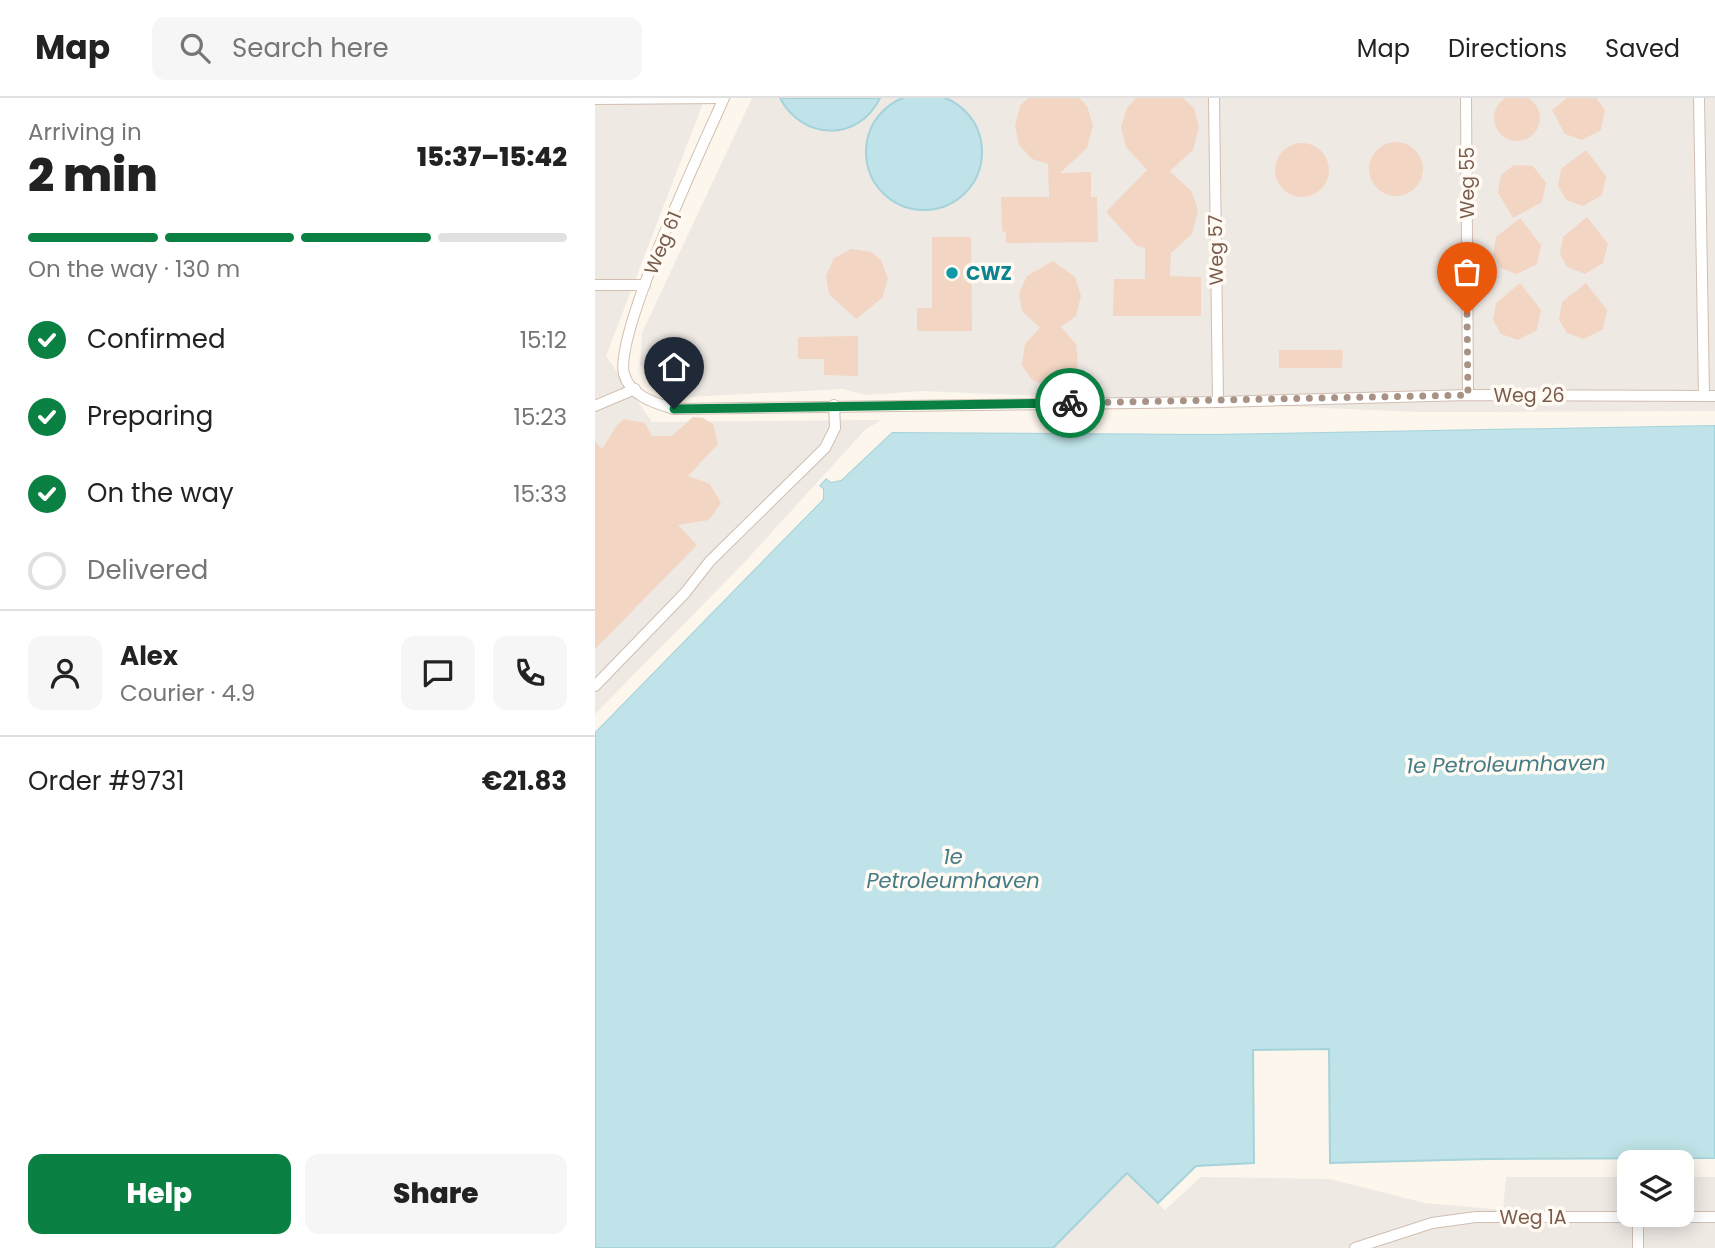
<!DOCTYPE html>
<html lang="en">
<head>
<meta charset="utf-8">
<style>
	:root { --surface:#fff; --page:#f6f6f6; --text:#222; --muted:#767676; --line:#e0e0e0; --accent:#0b8043 }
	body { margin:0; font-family:Poppins,sans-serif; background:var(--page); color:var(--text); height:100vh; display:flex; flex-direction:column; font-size:26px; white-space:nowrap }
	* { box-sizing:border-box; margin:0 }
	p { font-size:23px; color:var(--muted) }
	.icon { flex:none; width:38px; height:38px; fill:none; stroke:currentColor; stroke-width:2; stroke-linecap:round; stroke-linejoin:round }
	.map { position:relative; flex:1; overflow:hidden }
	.drawer { display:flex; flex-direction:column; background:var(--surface); width:595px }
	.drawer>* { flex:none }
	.controls { position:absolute; left:1022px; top:1052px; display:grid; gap:14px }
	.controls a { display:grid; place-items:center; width:77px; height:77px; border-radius:14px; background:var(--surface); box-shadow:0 4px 18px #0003; font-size:35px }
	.pin { position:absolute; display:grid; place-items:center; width:60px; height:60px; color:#fff; margin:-72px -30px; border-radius:50% 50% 50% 0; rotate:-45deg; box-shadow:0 0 7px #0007 }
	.pin .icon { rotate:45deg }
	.courier { position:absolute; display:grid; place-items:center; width:70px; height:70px; margin:-35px; border:5px solid #0b8043; border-radius:50%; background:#fff; color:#222; box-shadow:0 2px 9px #0007 }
	.summary em { font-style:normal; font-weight:800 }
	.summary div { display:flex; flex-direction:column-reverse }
	.summary { display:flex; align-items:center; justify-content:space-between; height:119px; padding:0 28px }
	h1 { font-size:46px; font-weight:800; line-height:52px }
	.bar { display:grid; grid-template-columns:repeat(4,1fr); gap:10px 7px; align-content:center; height:84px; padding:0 28px }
	.bar i { height:9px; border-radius:5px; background:var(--line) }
	.bar .current { background:var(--accent) }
	.bar p { grid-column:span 4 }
	.line { display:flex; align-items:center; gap:18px; padding:0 28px; border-top:2px solid var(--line) }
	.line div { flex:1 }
	.round { display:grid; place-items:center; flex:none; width:74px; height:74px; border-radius:14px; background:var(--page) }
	ol { padding:0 28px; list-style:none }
	li { display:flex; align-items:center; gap:21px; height:77px }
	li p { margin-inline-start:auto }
	li .icon { padding:7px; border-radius:50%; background:var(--accent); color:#fff; stroke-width:4 }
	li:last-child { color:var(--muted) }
	li i { width:38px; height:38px; border:4px solid var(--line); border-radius:50% }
	.primary-button { display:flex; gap:14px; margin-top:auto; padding:14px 28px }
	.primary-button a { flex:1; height:80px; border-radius:14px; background:var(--accent); color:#fff; font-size:28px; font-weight:800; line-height:80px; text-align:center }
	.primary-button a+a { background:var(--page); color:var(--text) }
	header { display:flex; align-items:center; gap:42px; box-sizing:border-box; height:98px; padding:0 35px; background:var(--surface); border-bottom:2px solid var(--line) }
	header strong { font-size:33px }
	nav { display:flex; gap:38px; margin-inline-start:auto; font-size:24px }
	.search { width:490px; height:63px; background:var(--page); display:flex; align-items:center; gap:18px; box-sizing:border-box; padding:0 24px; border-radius:14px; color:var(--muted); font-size:26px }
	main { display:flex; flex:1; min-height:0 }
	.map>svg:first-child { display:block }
</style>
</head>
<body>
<header>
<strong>Map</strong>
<div class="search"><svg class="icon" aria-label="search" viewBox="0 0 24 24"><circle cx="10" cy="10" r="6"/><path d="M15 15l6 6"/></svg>Search here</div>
<nav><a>Map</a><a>Directions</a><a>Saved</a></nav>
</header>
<main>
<section class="drawer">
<div class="summary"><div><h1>2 min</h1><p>Arriving in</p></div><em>15:37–15:42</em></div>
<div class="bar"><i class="current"></i><i class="current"></i><i class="current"></i><i></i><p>On the way · 130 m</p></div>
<ol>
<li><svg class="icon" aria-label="check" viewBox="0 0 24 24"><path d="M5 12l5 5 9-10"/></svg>Confirmed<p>15:12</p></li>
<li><svg class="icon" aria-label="check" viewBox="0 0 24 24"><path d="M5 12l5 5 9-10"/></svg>Preparing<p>15:23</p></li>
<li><svg class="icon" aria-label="check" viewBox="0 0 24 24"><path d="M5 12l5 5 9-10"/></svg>On the way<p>15:33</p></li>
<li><i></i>Delivered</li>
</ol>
<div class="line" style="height:126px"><a class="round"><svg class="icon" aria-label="person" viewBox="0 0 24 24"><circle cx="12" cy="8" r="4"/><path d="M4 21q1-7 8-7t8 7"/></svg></a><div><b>Alex</b><p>Courier · 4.9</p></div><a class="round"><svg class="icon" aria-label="chat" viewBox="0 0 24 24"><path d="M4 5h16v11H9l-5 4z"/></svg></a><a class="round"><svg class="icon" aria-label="phone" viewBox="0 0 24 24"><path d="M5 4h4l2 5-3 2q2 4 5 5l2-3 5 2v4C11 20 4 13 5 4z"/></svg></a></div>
<div class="line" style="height:91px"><div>Order #9731</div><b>€21.83</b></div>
<div class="primary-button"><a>Help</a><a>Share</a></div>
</section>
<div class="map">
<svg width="1120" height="1150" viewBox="0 0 1120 1150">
	<rect width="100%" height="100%" fill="#fdf6ec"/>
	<g fill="#efe9e4">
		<polygon points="0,0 110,0 11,258 57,324 286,322 270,332 146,468 0,616"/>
		<polygon points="157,0 1120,0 1120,313 824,314 328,293 270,297 248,291 73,300 45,267 47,235"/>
		<polygon points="532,1075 570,1112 606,1079 735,1081 830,1105 908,1112 911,1079 1034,1079 1034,1116 1087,1116 1087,1079 1120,1079 1120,1150 458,1150"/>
	</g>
	<g fill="#bfe3e8" stroke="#a5d3da" stroke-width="2">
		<circle cx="329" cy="54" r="58"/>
		<path d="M185 0H285C263 45 207 42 185 0Z"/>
		<polygon points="1120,327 1120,1060 892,1061 735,1065 734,951 658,952 659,1065 601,1068 563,1105 532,1075 458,1150 0,1150 0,634 228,401 228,391 224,388 231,380 236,384 246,382 297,334 615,336"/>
	</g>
	<polygon fill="#fdf6ec" points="1120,324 1120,327 615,336 297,334 246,382 236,384 231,380 224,388 228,391 228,401 0,634 0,629 224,399 220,387 230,377 237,380 244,379 296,331 615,332"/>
	<g fill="#f3d5c3">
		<circle cx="922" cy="20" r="23"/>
		<polygon points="433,0 484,0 492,8 498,27 492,50 465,75 496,74 496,99 502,99 503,144 411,145 411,134 407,133 406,99 454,99 453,66 437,61 424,47 420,27 425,8"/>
		<polygon points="541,0 588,0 599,10 604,29 598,52 575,73 597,94 603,113 597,136 576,155 575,178 606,179 606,218 518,218 519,181 550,181 550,150 542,148 511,114 552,72 531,49 526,29 532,10"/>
		<polygon points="972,0 1001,0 1010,12 1006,32 987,42 970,36 957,12"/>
		<circle cx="801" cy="71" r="27"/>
		<circle cx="707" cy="72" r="27"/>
		<polygon points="991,52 1011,78 1007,97 988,108 971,102 963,88 966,71"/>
		<polygon points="919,67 938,68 951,85 947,104 918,120 903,95 906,77"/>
		<polygon points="992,119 1013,146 1008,165 990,176 972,169 965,156 968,139"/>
		<polygon points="925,120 946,147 942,166 922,176 905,170 898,157 901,139"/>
		<polygon points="337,139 376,139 377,233 322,233 322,210 337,210"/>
		<polygon points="256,151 276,154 286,162 293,181 287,200 261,221 234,196 231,178 239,160"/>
		<polygon points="458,163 480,179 486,198 481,218 466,229 481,246 483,267 473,283 457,289 437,282 427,267 430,246 445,230 427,213 424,195 432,178"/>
		<polygon points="925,185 946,212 942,232 923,242 906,236 898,222 901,205"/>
		<polygon points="991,185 1012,212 1008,231 989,241 972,235 964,222 967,204"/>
		<polygon points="263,238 263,278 229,277 229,261 203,261 203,239"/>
		<polygon points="684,252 748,252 747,270 684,270"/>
		<polygon points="98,319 108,320 118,326 123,346 93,378 115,386 126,405 114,422 83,427 102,447 0,551 0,343 7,351 22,327 29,321 50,325 57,338 77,338"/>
	</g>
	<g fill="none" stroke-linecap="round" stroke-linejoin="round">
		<g stroke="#d1beb0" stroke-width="12">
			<g id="service">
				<path d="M129 0C108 47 19 236 29 276 35 298 60 305 79 311L623 304 873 297 1120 298"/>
				<polyline points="619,0 623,304"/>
				<polyline points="871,0 873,297"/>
				<polyline points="1104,0 1109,298"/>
				<polyline points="0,1 128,0"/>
				<polyline points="0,187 50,187"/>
				<polyline points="0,308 40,291"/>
				<polyline points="0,588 90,495 115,463 230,350 240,330 239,307"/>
				<polyline points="760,1150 837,1125 881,1119 1120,1119"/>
				<polyline points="1043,1150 1043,1119"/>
			</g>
		</g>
		<use href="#service" stroke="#fff" stroke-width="10"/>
	</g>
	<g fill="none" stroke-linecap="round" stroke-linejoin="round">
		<polyline stroke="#a89285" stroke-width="7" stroke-dasharray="0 12.6" points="475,305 873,297 872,216"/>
		<polyline stroke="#0b8043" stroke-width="9" points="79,311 475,305"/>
	</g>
	<circle fill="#0f9aa8" stroke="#fffaf3" stroke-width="2.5" cx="357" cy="175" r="7"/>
	<g text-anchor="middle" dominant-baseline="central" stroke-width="7" stroke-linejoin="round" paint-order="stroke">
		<g font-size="19" fill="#7a5c4d" stroke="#fffaf3">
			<text transform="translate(872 85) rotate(-90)">Weg 55</text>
			<text transform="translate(68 145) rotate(-67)">Weg 61</text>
			<text transform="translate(621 152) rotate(-91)">Weg 57</text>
			<text x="934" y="297">Weg 26</text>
			<text x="938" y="1119">Weg 1A</text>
		</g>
		<g font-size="19" font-weight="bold" fill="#0d838f" stroke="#fffaf3" text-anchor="start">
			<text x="371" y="175">CWZ</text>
		</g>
		<g font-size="21" font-style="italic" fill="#437c86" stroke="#fffaf3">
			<text transform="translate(911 666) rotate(-1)">1e Petroleumhaven</text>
			<text x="358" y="758">1e<tspan x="358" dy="24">Petroleumhaven</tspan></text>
		</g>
	</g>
</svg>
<div class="controls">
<a><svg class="icon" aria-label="layers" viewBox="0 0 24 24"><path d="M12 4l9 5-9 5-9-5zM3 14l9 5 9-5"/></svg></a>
</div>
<div class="pin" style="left:872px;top:216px;background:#ea580c"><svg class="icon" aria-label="bag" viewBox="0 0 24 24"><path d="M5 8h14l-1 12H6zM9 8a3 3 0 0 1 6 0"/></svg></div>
<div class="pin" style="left:79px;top:311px;background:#1f2937"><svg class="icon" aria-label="home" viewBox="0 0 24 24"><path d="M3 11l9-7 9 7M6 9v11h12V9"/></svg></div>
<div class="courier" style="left:475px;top:305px"><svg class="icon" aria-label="bike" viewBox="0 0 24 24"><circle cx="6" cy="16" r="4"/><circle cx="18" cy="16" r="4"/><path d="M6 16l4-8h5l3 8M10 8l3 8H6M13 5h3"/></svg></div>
</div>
</main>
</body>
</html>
